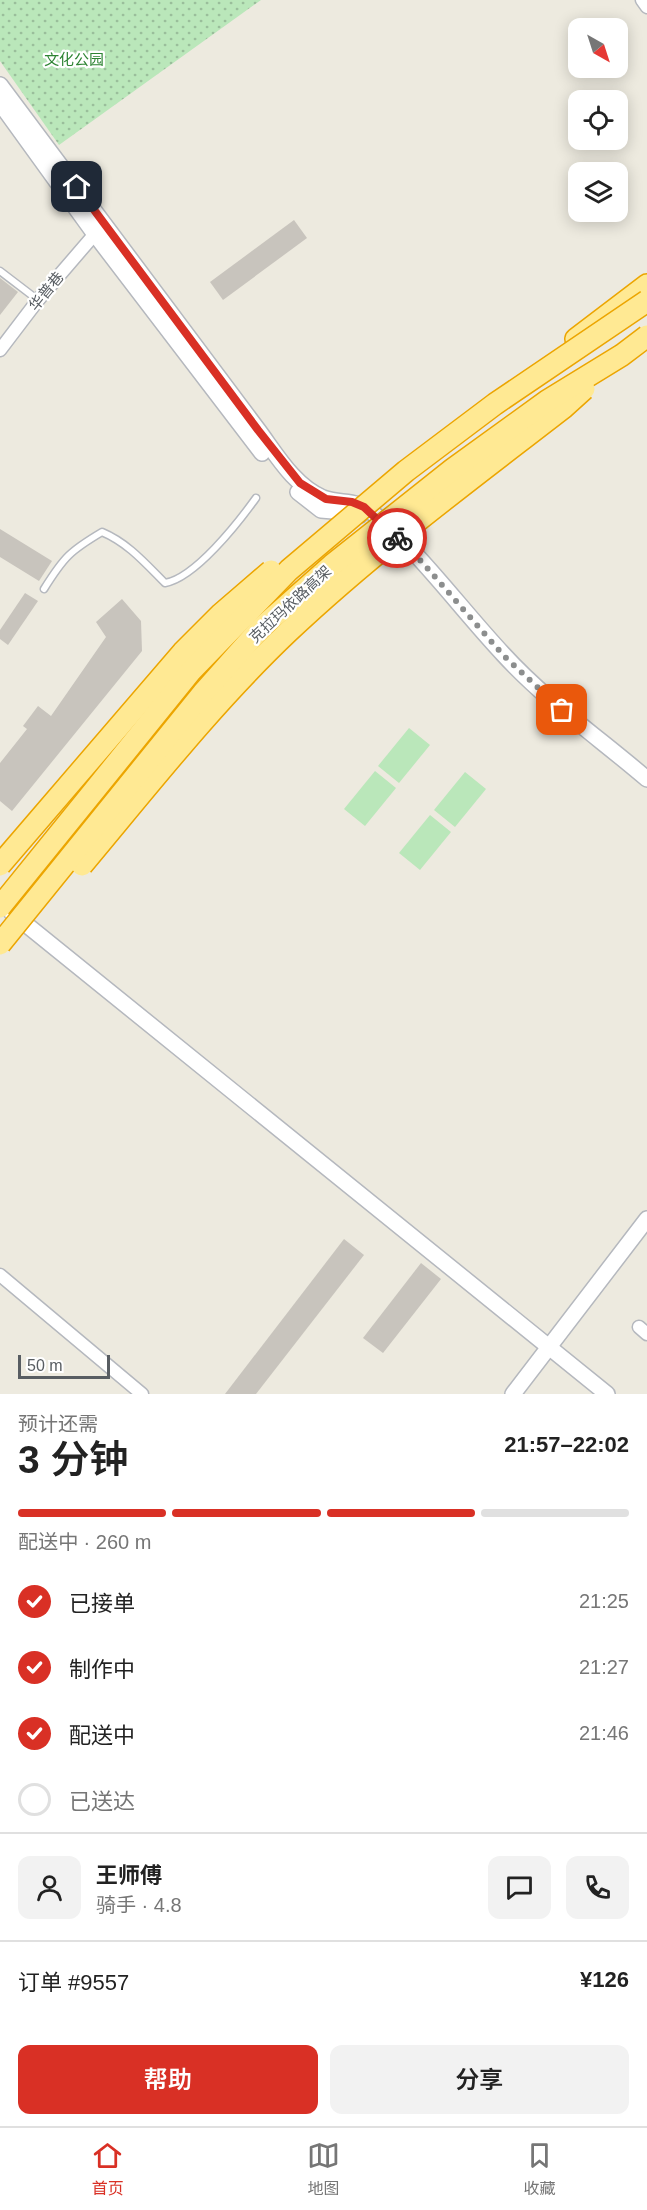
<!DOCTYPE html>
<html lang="zh">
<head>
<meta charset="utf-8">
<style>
	:root { --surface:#fff; --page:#f2f2f2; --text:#222; --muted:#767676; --line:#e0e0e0; --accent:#d93025 }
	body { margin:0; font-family:Helvetica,"Noto Sans SC",sans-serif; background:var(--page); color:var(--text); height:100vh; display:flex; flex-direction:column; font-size:22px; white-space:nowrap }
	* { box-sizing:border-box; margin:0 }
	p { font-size:20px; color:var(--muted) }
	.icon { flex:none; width:33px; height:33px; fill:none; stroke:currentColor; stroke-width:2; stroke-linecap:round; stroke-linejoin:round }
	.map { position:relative; height:1394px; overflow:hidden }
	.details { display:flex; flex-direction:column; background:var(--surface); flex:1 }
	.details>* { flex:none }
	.needle { width:39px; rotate:141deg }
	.controls { position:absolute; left:568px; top:18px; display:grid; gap:12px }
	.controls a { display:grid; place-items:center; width:60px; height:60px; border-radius:12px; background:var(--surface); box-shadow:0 3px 15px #0003; font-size:30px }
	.scale { position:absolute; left:18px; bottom:15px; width:92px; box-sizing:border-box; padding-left:6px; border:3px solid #585d62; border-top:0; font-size:16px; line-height:21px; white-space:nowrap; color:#585d62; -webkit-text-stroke:4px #fff; paint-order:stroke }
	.pin { position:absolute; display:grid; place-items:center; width:51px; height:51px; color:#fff; margin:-26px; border-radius:12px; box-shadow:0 3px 9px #0006 }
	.courier { position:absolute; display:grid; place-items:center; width:60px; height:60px; margin:-30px; border:4px solid #d93025; border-radius:50%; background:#fff; color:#222; box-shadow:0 2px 8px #0007 }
	.overview em { font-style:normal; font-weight:600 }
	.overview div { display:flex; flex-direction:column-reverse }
	.overview { display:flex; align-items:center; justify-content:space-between; height:102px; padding:0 18px }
	h1 { font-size:39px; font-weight:600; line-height:45px }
	.bar { display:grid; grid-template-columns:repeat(4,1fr); gap:9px 6px; align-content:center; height:72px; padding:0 18px }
	.bar i { height:8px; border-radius:4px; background:var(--line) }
	.bar .active { background:var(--accent) }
	.bar p { grid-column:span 4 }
	.line { display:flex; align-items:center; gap:15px; padding:0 18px; border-top:2px solid var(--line) }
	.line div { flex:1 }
	.round { display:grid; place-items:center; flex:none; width:63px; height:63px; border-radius:12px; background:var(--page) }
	ol { padding:0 18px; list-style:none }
	li { display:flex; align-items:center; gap:18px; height:66px }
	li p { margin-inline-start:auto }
	li .icon { padding:6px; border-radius:50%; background:var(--accent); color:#fff; stroke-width:4 }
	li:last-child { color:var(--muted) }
	li i { width:33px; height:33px; border:3px solid var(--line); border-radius:50% }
	.button { display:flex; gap:12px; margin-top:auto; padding:12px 18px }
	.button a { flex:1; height:69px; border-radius:12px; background:var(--accent); color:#fff; font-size:24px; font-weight:600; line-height:69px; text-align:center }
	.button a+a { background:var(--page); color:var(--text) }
	.dock { display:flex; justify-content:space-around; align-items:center; height:84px; border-top:2px solid var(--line); background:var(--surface); font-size:16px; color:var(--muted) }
	.dock a { display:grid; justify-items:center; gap:3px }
	.dock .active { color:var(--accent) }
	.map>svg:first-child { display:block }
</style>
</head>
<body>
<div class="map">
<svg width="647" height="1394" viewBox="0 0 647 1394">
	<defs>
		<pattern id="park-dots" width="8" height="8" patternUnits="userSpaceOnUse" patternTransform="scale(1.5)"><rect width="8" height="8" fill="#bae7ba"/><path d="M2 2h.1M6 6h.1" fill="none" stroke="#9abe9b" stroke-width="1.8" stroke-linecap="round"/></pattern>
	</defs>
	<rect width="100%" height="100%" fill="#edeadf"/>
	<polygon fill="url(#park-dots)" points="0,0 261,0 59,145 0,61"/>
	<g fill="#bae7ba">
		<polygon points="409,728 430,745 399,783 378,766"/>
		<polygon points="375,771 396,788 365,826 344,809"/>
		<polygon points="465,772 486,789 455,827 434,810"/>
		<polygon points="430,815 451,832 420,870 399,853"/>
	</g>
	<g fill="#c8c4bd">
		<polygon points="294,220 307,238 223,300 210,282"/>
		<polygon points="0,278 18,292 0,315"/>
		<polygon points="0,529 52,561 39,581 0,557"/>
		<polygon points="25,593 38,601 8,645 0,639 0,630"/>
		<polygon points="122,599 141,621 142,651 12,811 0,801 0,763 27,729 23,726 38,706 51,716 106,637 96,622"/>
		<polygon points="344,1239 364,1255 256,1394 225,1394"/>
		<polygon points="421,1263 441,1279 383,1353 363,1338"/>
	</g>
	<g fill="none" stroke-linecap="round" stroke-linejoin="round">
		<g stroke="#b5b8be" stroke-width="9">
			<g id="service">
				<polyline points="0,271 38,300"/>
				<path d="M44 589C64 557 70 551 102 532 128 543 145 563 165 583 195 578 238 523 256 498"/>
			</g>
		</g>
		<g stroke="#b5b8be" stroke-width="15">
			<g id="minor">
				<polyline points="642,0 647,7"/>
				<polyline points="0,350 38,300 100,228"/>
				<polyline points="0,1275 142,1394"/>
				<polyline points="639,1327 647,1334"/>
			</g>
		</g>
		<g stroke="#b5b8be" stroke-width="18">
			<g id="tertiary">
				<path d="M0 85 258 430C276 454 294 486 323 498 343 505 355 498 374 514 422 555 460 608 503 654 546 701 599 738 647 779"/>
				<polyline points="0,103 94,233 262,453"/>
				<polyline points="298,492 321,510 357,513 360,515"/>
				<polyline points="12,913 607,1394"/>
				<polyline points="513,1394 647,1219"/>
			</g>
		</g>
		<g stroke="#eca500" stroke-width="24">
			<polyline id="trunk" points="576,339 647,285"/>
		</g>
		<use href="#service" stroke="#fff" stroke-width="6"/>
		<use href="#minor" stroke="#fff" stroke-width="12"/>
		<use href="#tertiary" stroke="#fff" stroke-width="15"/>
		<use href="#trunk" stroke="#ffe993" stroke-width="21"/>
		<g stroke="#eca500" stroke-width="24" stroke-linecap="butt">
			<g id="trunk-bridge">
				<polyline points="0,865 183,652 221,614 271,571"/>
				<path d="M82 865C149 785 213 703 289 631 375 550 470 480 563 408L584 389"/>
				<polyline points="0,907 191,671 289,570 406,471 495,404 647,301"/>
				<polyline points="0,944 203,693 260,629 332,565 453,469 547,401 622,355 647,336"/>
			</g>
		</g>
		<use href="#trunk-bridge" stroke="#ffe993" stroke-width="21"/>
	</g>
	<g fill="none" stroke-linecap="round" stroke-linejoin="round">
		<polyline stroke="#8c8e8e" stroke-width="6" stroke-dasharray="0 10.8" points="397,538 422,562 504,656 562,710"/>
		<polyline stroke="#d93025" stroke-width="8" points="77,187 258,430 300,483 326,499 352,502 364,507 397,538"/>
	</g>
	<g text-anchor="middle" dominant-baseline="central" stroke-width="4.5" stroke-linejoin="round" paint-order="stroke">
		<g font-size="15" fill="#2e8433" stroke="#fff">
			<text x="74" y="59">文化公园</text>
		</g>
		<g font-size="15" fill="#585d62" stroke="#fff">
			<text transform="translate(46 291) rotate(-51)">华普巷</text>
			<text transform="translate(290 604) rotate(-43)">克拉玛依路高架</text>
		</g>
	</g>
</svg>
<div class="controls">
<a><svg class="needle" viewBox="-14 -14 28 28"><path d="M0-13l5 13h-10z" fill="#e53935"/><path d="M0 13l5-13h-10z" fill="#767676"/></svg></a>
<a><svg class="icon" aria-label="locate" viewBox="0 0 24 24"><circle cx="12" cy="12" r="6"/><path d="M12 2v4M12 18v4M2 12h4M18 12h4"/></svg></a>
<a><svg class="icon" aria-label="layers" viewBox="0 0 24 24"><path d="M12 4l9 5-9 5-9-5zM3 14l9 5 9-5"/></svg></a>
</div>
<div class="scale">50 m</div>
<div class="pin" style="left:562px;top:710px;background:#ea580c"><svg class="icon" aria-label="bag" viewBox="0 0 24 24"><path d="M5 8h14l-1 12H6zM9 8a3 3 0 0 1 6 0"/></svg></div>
<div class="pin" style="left:77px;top:187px;background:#1f2937"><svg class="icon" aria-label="home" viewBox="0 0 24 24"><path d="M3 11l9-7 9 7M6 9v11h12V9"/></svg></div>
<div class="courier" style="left:397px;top:538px"><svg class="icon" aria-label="bike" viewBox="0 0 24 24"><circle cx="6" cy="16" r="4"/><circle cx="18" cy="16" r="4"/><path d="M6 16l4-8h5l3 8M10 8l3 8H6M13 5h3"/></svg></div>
</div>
<section class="details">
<div class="overview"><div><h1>3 分钟</h1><p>预计还需</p></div><em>21:57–22:02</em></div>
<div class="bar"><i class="active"></i><i class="active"></i><i class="active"></i><i></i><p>配送中 · 260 m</p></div>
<ol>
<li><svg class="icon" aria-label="check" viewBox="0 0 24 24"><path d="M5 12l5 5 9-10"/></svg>已接单<p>21:25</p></li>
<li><svg class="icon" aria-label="check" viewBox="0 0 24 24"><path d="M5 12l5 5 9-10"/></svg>制作中<p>21:27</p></li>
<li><svg class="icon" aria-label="check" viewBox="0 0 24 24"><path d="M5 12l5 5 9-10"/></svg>配送中<p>21:46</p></li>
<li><i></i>已送达</li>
</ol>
<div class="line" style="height:108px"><a class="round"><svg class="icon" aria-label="person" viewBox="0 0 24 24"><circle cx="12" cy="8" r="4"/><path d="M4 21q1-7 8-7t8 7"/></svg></a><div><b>王师傅</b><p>骑手 · 4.8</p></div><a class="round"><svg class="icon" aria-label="chat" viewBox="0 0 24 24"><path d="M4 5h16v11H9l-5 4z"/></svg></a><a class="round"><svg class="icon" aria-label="phone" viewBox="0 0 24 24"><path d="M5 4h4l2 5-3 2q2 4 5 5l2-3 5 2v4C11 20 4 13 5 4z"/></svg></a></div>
<div class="line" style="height:78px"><div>订单 #9557</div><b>¥126</b></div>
<div class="button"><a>帮助</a><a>分享</a></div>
</section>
<nav class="dock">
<a class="active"><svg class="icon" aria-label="home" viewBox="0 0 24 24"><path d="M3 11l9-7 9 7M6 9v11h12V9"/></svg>首页</a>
<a><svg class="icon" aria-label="map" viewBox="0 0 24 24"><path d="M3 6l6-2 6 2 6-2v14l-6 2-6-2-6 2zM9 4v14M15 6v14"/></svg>地图</a>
<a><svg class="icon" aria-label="saved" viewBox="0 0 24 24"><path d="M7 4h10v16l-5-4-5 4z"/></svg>收藏</a>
</nav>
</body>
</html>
